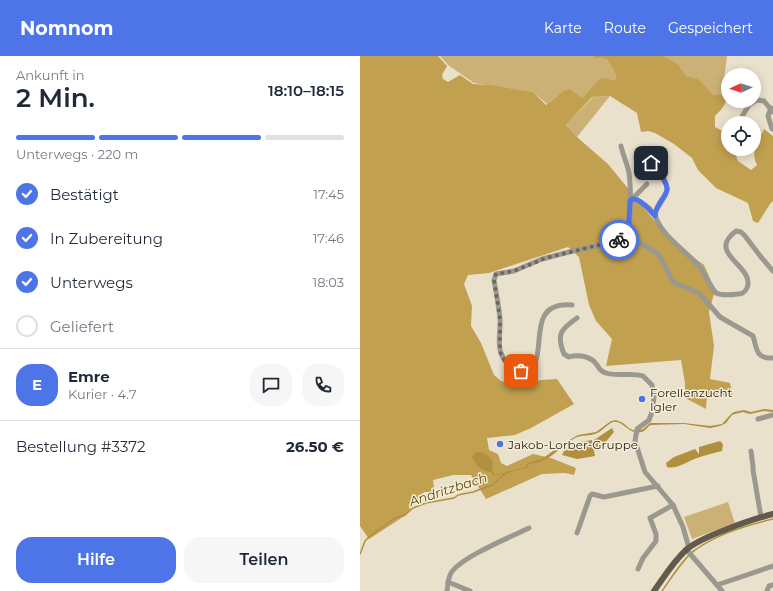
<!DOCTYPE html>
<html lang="de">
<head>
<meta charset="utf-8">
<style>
	:root { --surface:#fff; --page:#f6f6f7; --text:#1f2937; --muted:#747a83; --line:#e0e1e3; --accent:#4e75e8 }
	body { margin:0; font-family:Montserrat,sans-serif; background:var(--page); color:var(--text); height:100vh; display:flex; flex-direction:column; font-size:15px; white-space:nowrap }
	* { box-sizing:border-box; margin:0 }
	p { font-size:13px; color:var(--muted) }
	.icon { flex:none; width:22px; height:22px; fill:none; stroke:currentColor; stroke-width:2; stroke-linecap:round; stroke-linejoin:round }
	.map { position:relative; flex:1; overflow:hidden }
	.drawer { display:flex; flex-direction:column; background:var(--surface); width:360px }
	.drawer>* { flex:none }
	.needle { width:26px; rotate:266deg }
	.buttons { position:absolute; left:361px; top:12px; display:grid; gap:8px }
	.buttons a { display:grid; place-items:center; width:40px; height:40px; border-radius:50%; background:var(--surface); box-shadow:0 2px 10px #0003; font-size:20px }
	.pin { position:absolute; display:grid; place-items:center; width:34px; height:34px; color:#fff; margin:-17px; border-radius:8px; box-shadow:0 2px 6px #0006 }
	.courier { position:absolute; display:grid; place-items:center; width:40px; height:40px; margin:-20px; border:3px solid #4e75e8; border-radius:50%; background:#fff; color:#222; box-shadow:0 1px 5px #0007 }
	.summary em { font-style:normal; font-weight:600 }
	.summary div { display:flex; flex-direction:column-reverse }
	.summary { display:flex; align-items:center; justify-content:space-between; height:68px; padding:0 16px }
	h1 { font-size:26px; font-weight:600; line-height:30px }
	.bar { display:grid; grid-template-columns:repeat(4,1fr); gap:6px 4px; align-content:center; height:48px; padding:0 16px }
	.bar i { height:5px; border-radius:3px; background:var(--line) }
	.bar .selected { background:var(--accent) }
	.bar p { grid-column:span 4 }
	.line { display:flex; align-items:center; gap:10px; padding:0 16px; border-top:1px solid var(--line) }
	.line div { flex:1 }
	.round { display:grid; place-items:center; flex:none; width:42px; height:42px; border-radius:16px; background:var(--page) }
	ol { padding:0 16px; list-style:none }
	li { display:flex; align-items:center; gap:12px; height:44px }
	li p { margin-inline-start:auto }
	li .icon { padding:4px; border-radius:50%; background:var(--accent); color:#fff; stroke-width:4 }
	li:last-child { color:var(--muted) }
	li i { width:22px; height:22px; border:2px solid var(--line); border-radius:50% }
	.cta { display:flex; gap:8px; margin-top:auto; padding:8px 16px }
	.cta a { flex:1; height:46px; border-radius:16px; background:var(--accent); color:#fff; font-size:16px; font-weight:600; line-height:46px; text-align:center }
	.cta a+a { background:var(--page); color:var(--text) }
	header { display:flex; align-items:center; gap:24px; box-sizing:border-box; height:56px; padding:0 20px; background:var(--accent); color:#fff }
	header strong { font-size:19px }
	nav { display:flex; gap:22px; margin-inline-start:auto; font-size:14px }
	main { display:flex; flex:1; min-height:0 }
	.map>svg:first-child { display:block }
</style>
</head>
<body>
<header>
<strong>Nomnom</strong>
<nav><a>Karte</a><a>Route</a><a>Gespeichert</a></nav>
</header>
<main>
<section class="drawer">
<div class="summary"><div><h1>2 Min.</h1><p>Ankunft in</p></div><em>18:10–18:15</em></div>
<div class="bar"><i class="selected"></i><i class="selected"></i><i class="selected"></i><i></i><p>Unterwegs · 220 m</p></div>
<ol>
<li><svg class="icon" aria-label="check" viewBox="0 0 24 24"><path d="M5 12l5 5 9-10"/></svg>Bestätigt<p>17:45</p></li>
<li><svg class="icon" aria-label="check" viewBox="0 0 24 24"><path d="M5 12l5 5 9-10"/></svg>In Zubereitung<p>17:46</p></li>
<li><svg class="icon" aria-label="check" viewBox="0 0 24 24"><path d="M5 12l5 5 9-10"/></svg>Unterwegs<p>18:03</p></li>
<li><i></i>Geliefert</li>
</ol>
<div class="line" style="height:72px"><b class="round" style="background:var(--accent);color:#fff">E</b><div><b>Emre</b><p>Kurier · 4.7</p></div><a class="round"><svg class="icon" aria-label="chat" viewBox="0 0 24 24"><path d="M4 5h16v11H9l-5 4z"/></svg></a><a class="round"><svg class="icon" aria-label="phone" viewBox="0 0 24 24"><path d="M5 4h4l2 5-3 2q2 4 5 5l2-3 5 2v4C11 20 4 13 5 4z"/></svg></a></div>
<div class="line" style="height:52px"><div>Bestellung #3372</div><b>26.50 €</b></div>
<div class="cta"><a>Hilfe</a><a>Teilen</a></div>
</section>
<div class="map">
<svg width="413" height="535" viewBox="0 0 413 535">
	<rect width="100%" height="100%" fill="#eae1cc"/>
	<g fill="#cbb176">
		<polygon points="80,0 235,0 235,2 247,3 256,19 255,24 241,23 222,42 202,36 187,48 173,36 114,27 88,9"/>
		<polygon points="304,0 367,0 362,39 354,39 338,24 326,20 318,8"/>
		<polygon points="250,40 217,81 206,69 233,41"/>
		<polygon points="368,446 375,467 332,483 324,461"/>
	</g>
	<path fill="#c1a050" d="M0 0H78L87 10 82 19 83 23 88 26 100 19 113 28 130 29 173 36 186 49 202 36 209 33 222 42 241 22 255 24 256 19 247 3 234 2 235 0H304L318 8 326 20 338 23 354 39H362L364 30 368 26C368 43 367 49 355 60V71L368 78V93H377L375 97 378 105 391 114 397 109C390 96 398 86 404 73L413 80V145L410 148 398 167 393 165 388 147 356 132 338 114 332 102 314 88 295 77 288 75 281 76 277 57 250 40 232 41 206 69 218 82 248 108 312 186 344 209 355 234 349 256 354 290 350 323 370 327 373 340 347 339 346 353 325 342V327L321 304 246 310 252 283 236 265 229 249 219 201 208 191 129 217 108 219 104 228 112 250 111 270 121 287 134 319 141 325 161 330 181 324 197 323 214 348 171 372 155 379 127 382 129 394 138 398 141 407 147 410 173 398 191 402 216 412 214 419 205 417 182 418 126 443 111 419H93L73 424 74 431 73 436H64L58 442 46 459 9 483 0 470Z"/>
	<g fill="#b08f3f">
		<path d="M404 353 413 354V356L404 355 390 358 383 356 375 358 372 359 366 367 360 370 350 372 324 368 291 369C288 370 287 373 284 375 269 382 265 364 253 366 247 368 242 376 235 378 230 380 223 379 217 381 204 387 195 400 182 405 178 407 173 407 169 408L167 412 157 414 145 418 133 419 131 415 129 416C120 414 116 409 112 401L116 396C125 396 129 399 133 406L132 413 134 418H140L166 411 168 407 182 403 201 389 218 379 236 376 251 365 256 364 263 367 269 372 275 375 283 373 290 367H324L350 370 362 368 371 358 374 356 384 354 391 356Z"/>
		<polygon points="252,372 254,376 238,395 237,395 234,384"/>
		<polygon points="232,384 235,400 217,403 202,399 204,395 221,386"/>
		<path d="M360 385 363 388 362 395C354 397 345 399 337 402 328 405 316 414 307 411L306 407 314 401 335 393 339 398V391Z"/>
	</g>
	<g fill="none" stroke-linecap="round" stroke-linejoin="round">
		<g stroke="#b08f3f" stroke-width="1.5">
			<polyline points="0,498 5,485 10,480 35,462 45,459 53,452 66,447 94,442 98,439 113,436 132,429 146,417"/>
			<path d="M302 535C310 524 324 501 335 494 357 478 387 469 413 463"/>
		</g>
		<g stroke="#9b988f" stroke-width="5">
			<polyline points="411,52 408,60 412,73"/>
			<polyline points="378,67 389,49 397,44 404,45 413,56"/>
			<path d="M261 90C263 99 267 107 269 117 272 138 270 161 269 183"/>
			<path d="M276 102 278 97C287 104 308 121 307 134 306 142 298 149 295 157 297 176 326 195 338 209 345 217 349 229 356 237 363 240 371 239 378 238 383 238 385 236 387 232 396 210 345 198 376 175L381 176 385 180 401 201 413 215"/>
			<polyline points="273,142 287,128"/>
			<polyline points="271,145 273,142 276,143 289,152 295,160"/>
			<path d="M212 249C157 244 197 316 160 315 152 315 143 304 141 297 137 287 141 274 140 263 139 250 136 237 134 224L136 218 154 215 182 203 213 195 269 183 279 186 297 197 303 206 312 224 315 227 339 237 360 261 393 280C397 292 395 303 413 302"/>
			<path d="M217 262C201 273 196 278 204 298L209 301C218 298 231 300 237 309 239 312 241 316 246 317 258 321 271 316 283 320L292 329 294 341 292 356 289 364 277 373 275 385 285 416 313 449 323 471 329 492"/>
			<polyline points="398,363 413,359"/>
			<polyline points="391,395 393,410 393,414 401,461"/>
			<polyline points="217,477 230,440 232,438 244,441 298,430"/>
			<polyline points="326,493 362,535"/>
			<polyline points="278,513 283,502 296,485 296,478 290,462 313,449"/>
			<polyline points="88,526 110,535"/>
			<polyline points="357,529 413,510"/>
			<path d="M87 535C88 529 88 522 91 517 101 501 151 481 169 472"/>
			<polyline points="407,535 409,530 413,529"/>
		</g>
		<path stroke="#625b4c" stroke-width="6" d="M294 535C304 521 313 506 326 494 340 481 393 463 413 458"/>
	</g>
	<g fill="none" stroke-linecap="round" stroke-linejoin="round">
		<polyline stroke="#6c675a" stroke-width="4" stroke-dasharray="0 7.2" points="161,315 157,315 146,307 140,296 140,263 134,224 136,218 154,215 186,202 259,184"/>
		<path stroke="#4e75e8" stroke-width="5" d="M259 184 268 183 270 145 272 143C280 142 290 154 295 160 295 154 298 150 301 145 303 142 306 138 307 134 308 126 296 113 291 107"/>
	</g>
	<g fill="#4e75e8" stroke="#f7eed9" stroke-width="1.5">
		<circle cx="282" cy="343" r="4"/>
		<circle cx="140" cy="388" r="4"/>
	</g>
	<g text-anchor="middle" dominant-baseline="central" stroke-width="3" stroke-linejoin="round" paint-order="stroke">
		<g font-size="12" fill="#28251d" stroke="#f7eed9" text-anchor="start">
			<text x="290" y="336">Forellenzucht<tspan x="290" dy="14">Igler</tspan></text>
			<text x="148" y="388">Jakob-Lorber-Gruppe</text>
		</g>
		<g font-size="13" font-style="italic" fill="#604908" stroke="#f7eed9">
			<text transform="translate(88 433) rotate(-18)">Andritzbach</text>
		</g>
	</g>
</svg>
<div class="buttons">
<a><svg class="needle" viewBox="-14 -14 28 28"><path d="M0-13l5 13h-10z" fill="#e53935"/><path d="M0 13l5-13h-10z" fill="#747a83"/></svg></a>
<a><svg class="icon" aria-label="locate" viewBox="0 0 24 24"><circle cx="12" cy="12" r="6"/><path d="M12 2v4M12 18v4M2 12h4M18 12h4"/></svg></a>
</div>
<div class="pin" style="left:161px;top:315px;background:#ea580c"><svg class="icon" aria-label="bag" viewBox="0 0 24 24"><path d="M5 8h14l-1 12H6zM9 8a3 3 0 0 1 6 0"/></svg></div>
<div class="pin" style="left:291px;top:107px;background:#1f2937"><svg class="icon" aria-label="home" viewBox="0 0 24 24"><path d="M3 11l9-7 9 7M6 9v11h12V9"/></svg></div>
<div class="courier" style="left:259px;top:184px"><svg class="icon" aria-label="bike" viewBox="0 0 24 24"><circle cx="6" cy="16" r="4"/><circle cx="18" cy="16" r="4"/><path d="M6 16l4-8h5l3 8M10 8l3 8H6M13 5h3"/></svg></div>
</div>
</main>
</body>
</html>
